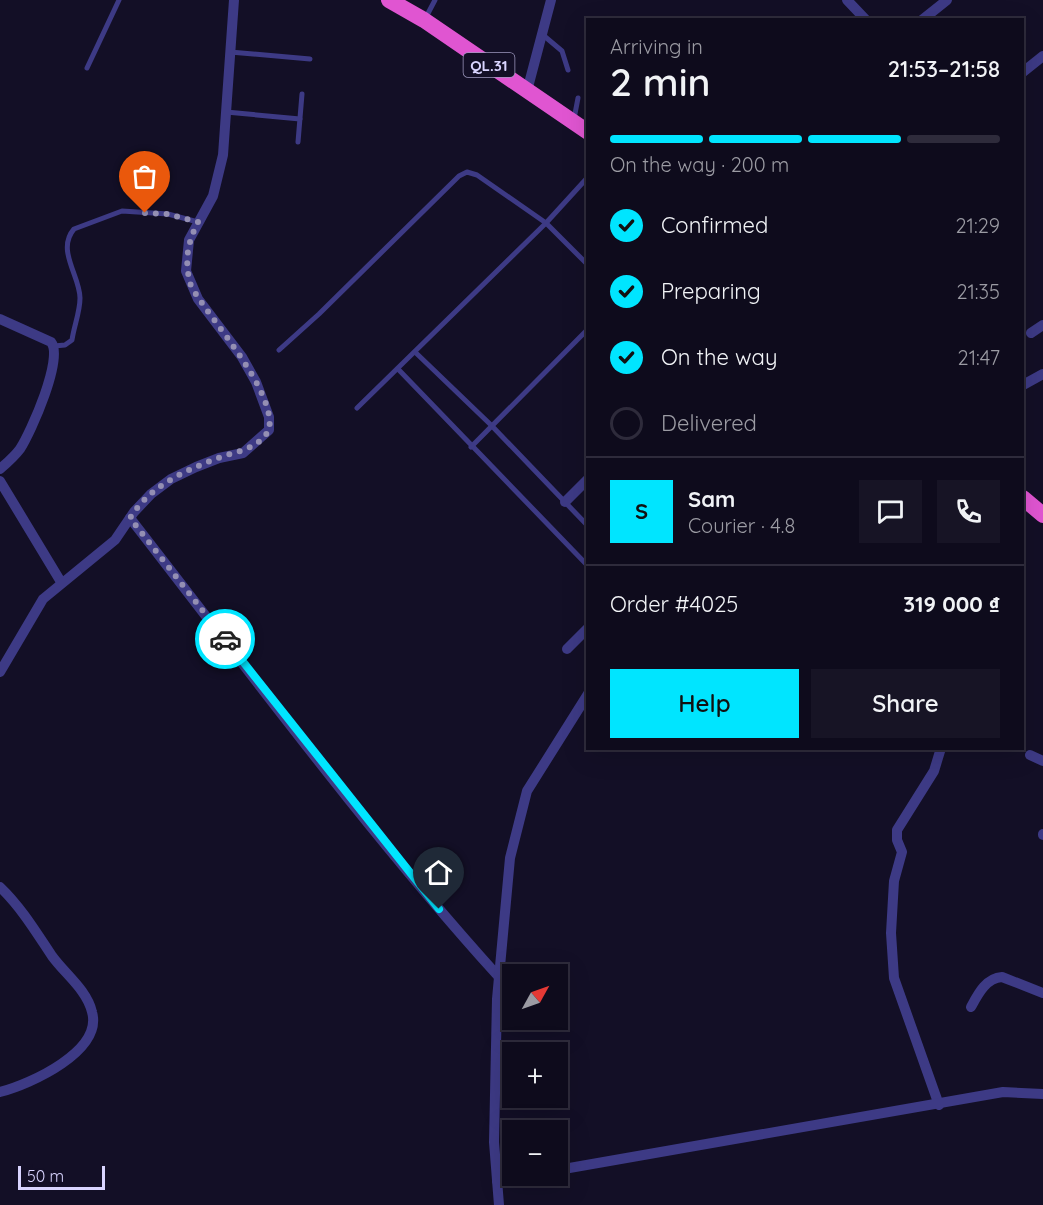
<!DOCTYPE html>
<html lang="en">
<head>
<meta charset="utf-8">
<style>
	:root { --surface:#0e0b1c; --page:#171425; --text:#f1f3f6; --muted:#9b9ba3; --line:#2e2b3b; --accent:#00e5ff }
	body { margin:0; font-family:Quicksand,sans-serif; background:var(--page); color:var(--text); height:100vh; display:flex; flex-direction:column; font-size:22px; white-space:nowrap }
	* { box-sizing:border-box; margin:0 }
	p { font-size:20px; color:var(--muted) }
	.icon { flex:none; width:33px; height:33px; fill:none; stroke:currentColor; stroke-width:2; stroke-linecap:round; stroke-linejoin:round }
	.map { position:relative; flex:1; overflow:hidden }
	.side { position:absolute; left:586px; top:18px; width:438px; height:732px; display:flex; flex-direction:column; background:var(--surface); border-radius:0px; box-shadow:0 6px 24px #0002,0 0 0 2px var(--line) }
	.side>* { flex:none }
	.needle { width:39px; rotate:50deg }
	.tools { position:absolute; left:502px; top:964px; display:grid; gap:12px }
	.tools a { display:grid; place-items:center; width:66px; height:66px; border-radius:0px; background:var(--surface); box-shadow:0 6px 24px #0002,0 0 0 2px var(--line); font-size:30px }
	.scale { position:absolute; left:18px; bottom:15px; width:87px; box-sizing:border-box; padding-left:6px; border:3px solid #d9d4ff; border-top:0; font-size:16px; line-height:21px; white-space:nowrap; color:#d9d4ff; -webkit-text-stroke:4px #130f26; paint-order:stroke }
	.pin { position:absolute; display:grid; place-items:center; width:51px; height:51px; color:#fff; margin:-62px -26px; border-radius:50% 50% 50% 0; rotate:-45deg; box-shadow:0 0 6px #0007 }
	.pin .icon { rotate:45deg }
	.courier { position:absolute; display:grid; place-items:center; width:60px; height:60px; margin:-30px; border:4px solid #00e5ff; border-radius:50%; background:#fff; color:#222; box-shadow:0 2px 8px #0007 }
	.head em { font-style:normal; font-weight:600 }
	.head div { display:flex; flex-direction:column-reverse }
	.head { display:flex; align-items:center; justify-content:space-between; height:102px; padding:0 24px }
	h1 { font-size:39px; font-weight:600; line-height:45px }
	.bar { display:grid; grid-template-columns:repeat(4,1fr); gap:9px 6px; align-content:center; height:72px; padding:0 24px }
	.bar i { height:8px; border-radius:4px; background:var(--line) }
	.bar .active { background:var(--accent) }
	.bar p { grid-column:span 4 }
	.line { display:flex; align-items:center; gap:15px; padding:0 24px; border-top:2px solid var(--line) }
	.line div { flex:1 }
	.round { display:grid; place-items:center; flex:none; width:63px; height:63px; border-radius:0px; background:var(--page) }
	ol { padding:0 24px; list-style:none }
	li { display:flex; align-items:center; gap:18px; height:66px }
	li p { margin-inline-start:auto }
	li .icon { padding:6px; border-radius:50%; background:var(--accent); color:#111; stroke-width:4 }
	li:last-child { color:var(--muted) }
	li i { width:33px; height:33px; border:3px solid var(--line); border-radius:50% }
	.action { display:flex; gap:12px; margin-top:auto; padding:12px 24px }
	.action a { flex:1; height:69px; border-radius:0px; background:var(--accent); color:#111; font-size:24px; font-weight:600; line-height:69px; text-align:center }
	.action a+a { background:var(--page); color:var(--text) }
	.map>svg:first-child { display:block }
</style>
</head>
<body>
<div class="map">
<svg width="1043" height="1205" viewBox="0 0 1043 1205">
	<rect width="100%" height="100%" fill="#130f26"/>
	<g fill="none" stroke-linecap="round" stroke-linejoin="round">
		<g stroke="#3d3a85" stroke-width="5">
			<polyline points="425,19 435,0"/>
			<polyline points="543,35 562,51 568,70"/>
			<polyline points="230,52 310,59"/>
			<polyline points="87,68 119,0"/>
			<polyline points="226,112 300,119"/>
			<polyline points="574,119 578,98"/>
			<polyline points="298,142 302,94"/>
			<path d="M54 346 65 345 72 340C74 326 80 312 80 298 80 276 56 250 74 229L122 211 168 214 198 222"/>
			<polyline points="279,350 319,314 459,176 467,172 477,175 546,223 588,265"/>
			<polyline points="415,352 491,425 588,526"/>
			<polyline points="398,369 588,566"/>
			<polyline points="357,408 546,223 588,177"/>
			<polyline points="471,447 588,329"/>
		</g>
		<g stroke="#3d3a85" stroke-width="10">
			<polyline points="847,0 866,20"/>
			<polyline points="922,20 947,0"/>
			<polyline points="1023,72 1043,56"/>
			<polyline points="527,91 551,0"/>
			<path d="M0 319 51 342C64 358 31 432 20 449 14 457 7 463 0 469"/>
			<polyline points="1031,333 1043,325"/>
			<polyline points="1023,385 1043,374"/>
			<polyline points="0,481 61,582"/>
			<polyline points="565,502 588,479"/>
			<path d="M130 518C250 672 367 831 498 976"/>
			<polyline points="567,649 588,628"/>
			<polyline points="0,672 43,599 115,540 134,512 151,494 171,479 196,467 219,458 243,453 269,430 269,417 256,382 242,357 198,299 186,271 189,240 213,196 223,155 234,0"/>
			<polyline points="1030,755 1043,761"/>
			<polyline points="1043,835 1043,834"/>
			<path d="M0 887C21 907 36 932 52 956 65 974 87 990 92 1012 103 1051 31 1084 0 1092"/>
			<path d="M971 1007C978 994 986 978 1002 977L1043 993"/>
			<polyline points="939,1105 894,978 891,933 894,881 902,852 897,840 897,830 934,771 941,748"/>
			<polyline points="558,1170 1003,1092 1043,1094"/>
			<polyline points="497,1181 525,1176"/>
			<polyline points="499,1205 494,1142 497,999 510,858 527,791 588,694"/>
		</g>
		<g stroke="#e055d1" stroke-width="16">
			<polyline points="389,0 424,20 588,132"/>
			<polyline points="1023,498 1043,515"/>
		</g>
	</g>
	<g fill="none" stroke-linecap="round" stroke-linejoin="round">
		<path stroke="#948fb3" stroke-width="6" stroke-dasharray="0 10.8" d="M145 213 168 214 198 222C187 244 184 262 191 286 210 320 277 391 269 430 257 450 237 451 218 458 184 471 150 486 130 518L225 639"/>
		<polyline stroke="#00e5ff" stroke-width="8" points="225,639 439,909"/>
	</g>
	<g text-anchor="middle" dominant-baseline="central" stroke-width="5" stroke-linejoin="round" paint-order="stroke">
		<rect fill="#130f26" stroke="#9e99be" stroke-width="1.5" x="463.5" y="53" width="51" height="24" rx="4.5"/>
		<g font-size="15" font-weight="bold" fill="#d9d4ff">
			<text x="489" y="65">QL.31</text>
		</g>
	</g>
</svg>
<div class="tools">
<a><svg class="needle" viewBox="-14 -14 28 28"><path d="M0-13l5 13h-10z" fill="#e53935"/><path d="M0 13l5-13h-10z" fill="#9b9ba3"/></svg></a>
<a>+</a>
<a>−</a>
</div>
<div class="scale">50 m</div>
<div class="pin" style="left:145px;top:213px;background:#ea580c"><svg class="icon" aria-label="bag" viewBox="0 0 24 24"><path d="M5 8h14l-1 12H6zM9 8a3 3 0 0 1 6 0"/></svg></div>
<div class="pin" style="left:439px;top:909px;background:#1f2937"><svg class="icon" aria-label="home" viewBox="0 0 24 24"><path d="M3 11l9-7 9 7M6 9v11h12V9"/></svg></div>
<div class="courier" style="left:225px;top:639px"><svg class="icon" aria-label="car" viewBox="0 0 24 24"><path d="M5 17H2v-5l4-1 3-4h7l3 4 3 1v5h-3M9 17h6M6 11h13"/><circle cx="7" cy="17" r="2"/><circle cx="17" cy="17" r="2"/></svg></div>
<section class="side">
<div class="head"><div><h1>2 min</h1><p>Arriving in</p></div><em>21:53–21:58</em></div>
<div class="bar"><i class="active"></i><i class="active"></i><i class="active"></i><i></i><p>On the way · 200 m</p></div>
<ol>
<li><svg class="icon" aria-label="check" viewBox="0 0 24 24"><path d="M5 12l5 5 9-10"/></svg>Confirmed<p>21:29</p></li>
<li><svg class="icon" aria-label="check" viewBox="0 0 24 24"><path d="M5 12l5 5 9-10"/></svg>Preparing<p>21:35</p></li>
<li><svg class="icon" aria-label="check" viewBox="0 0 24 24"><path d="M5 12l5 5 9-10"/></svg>On the way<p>21:47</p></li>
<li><i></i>Delivered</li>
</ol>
<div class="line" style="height:108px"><b class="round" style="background:var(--accent);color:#111">S</b><div><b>Sam</b><p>Courier · 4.8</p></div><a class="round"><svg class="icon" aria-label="chat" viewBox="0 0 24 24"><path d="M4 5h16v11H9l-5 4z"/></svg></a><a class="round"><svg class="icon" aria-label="phone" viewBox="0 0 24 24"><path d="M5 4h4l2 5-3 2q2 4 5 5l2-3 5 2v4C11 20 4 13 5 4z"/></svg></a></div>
<div class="line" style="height:78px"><div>Order #4025</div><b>319 000 ₫</b></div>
<div class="action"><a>Help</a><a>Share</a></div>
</section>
</div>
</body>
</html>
